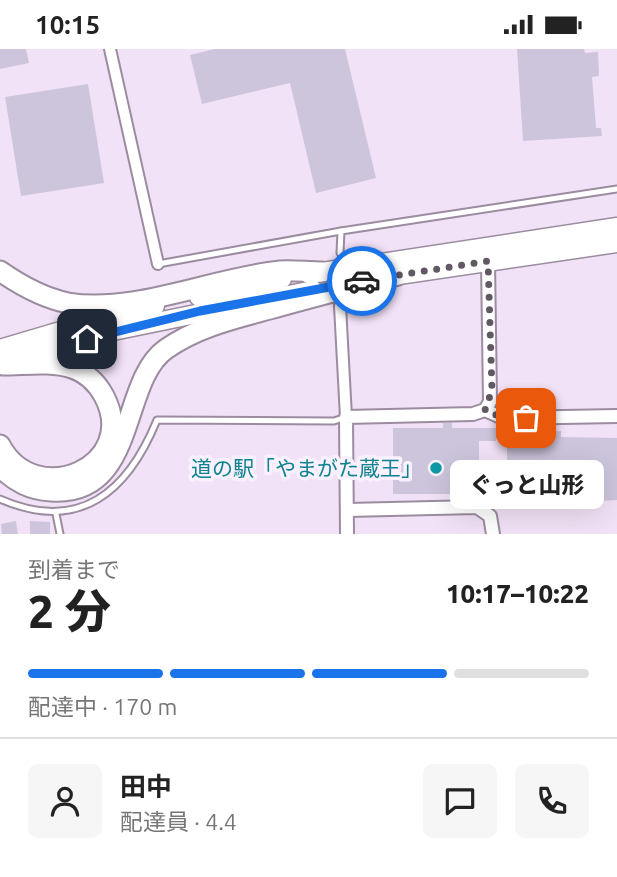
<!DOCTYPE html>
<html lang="ja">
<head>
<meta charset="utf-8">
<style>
	:root { --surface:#fff; --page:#f6f6f6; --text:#222; --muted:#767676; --line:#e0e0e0; --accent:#1a73e8 }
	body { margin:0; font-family:Ubuntu,"Noto Sans JP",sans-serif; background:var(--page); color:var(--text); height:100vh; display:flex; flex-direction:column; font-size:26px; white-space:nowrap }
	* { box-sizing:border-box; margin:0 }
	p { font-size:23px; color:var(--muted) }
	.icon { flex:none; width:38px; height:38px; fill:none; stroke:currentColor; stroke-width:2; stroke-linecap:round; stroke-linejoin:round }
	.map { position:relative; height:485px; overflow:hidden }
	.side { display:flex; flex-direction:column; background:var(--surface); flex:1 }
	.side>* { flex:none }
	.pin { position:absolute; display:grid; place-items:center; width:60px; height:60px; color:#fff; margin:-30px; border-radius:14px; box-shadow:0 4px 10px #0006 }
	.courier { position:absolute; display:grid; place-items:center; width:70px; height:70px; margin:-35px; border:5px solid #1a73e8; border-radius:50%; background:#fff; color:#222; box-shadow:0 2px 9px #0007 }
	.bubble { position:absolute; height:49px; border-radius:10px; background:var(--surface); box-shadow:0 7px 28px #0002; font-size:23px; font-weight:800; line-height:49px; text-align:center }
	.summary em { font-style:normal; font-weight:800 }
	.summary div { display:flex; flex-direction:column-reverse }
	.summary { display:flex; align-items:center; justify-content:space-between; height:119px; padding:0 28px }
	h1 { font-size:46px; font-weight:800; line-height:52px }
	.bar { display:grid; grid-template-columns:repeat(4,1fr); gap:10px 7px; align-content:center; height:84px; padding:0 28px }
	.bar i { height:9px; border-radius:5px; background:var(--line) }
	.bar .selected { background:var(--accent) }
	.bar p { grid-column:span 4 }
	.line { display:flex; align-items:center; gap:18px; padding:0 28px; border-top:2px solid var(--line) }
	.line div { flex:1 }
	.round { display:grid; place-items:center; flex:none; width:74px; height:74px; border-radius:10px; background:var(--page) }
	.status { display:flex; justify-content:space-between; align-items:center; height:49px; padding:0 35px; background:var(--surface); direction:ltr }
	.status svg { height:19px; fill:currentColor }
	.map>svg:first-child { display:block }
</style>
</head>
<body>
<div class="status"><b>10:15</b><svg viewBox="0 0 49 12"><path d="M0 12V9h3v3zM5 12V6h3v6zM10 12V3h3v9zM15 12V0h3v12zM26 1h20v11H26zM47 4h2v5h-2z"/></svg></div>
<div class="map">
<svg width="617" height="485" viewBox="0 0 617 485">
	<rect width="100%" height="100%" fill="#f2e2f7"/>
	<g fill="#cdc5dc">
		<polygon points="0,0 26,0 29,14 0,20"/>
		<polygon points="215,0 345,0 376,129 316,144 290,34 202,55 190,6"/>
		<polygon points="517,0 584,0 585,4 598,3 599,27 592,28 596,79 601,79 602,87 523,92"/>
		<polygon points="88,35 104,134 21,147 5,48"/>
		<polygon points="443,374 452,374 452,379 499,379 496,392 479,392 479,445 393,445 393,379 443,379"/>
		<polygon points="561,382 561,388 617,389 617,451 596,452 596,456 578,456 578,451 510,452 510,447 507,447 507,383"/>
		<polygon points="16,472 18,485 2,485 1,475"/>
		<polygon points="30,472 50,473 50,485 30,485"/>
	</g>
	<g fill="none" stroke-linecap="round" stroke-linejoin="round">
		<g stroke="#9b8ca0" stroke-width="9">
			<g id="service">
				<polyline points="340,204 341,182"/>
				<polyline points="158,215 341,182 617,140"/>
				<path d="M0 450C80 485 128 442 157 371L334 372 346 368"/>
				<polyline points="56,465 60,485"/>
			</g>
		</g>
		<g stroke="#9b8ca0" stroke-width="14">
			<g id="minor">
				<polyline points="110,0 158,215"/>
				<polyline points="340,257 346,368"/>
			</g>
		</g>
		<g stroke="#9b8ca0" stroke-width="16">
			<g id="tertiary">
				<polyline points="485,361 503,369 617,367"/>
				<polyline points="347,461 477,458 490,467 493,485"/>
				<polyline points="347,485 346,368 473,365 485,361 490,353 488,212"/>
			</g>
		</g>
		<g stroke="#9b8ca0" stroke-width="21">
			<g id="trunk">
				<polyline points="309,225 617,178"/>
				<polyline points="385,228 617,194"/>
				<polyline points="199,248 282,230"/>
				<polyline points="0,300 108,268 155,257"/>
				<polyline points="10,313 113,282 313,241"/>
			</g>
		</g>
		<g stroke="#9b8ca0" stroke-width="23">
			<g id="motorway">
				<path d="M0 222C20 236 44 249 68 254 135 265 212 229 280 222 293 221 308 223 322 223"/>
				<path d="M0 396C35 463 141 417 104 347 97 334 87 324 72 319 51 312 25 316 3 316"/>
				<path d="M0 418C15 433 30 441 51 442 138 448 119 333 166 300 198 278 233 270 270 260 312 248 355 237 398 226"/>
			</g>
		</g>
		<use href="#service" stroke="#fff" stroke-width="5"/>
		<use href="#minor" stroke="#fff" stroke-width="10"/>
		<use href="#tertiary" stroke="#fff" stroke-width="12"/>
		<use href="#trunk" stroke="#fff" stroke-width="18"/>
		<use href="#motorway" stroke="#fff" stroke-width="19"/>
	</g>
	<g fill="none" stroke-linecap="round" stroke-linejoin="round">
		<polyline stroke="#615864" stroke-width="7" stroke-dasharray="0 12.6" points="362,232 488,212 492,341 485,361 503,369 526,369"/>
		<polyline stroke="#1a73e8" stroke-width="9" points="87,290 200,262 362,232"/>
	</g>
	<circle fill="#0f9aa8" stroke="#fbf1fe" stroke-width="2.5" cx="436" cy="419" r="7"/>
	<g text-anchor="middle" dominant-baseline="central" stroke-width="7" stroke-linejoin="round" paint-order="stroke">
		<g font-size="21" fill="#0d838f" stroke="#fbf1fe" text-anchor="end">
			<text x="422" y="419">道の駅「やまがた蔵王」</text>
		</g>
	</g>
</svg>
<div class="pin" style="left:526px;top:369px;background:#ea580c"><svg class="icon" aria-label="bag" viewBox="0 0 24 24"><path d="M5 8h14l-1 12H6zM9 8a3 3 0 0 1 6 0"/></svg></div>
<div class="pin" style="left:87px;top:290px;background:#1f2937"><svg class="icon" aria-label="home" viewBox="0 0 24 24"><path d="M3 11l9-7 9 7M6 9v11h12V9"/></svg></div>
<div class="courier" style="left:362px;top:232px"><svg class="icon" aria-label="car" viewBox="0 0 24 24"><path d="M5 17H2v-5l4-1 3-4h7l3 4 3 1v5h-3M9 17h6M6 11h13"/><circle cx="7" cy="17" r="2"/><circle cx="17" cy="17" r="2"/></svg></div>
<div class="bubble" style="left:450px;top:411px;width:154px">ぐっと山形</div>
</div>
<section class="side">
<div class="summary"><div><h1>2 分</h1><p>到着まで</p></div><em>10:17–10:22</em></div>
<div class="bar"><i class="selected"></i><i class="selected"></i><i class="selected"></i><i></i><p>配達中 · 170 m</p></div>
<div class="line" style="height:126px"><a class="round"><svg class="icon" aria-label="person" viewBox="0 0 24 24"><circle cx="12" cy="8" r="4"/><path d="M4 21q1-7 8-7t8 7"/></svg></a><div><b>田中</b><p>配達員 · 4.4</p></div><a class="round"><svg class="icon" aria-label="chat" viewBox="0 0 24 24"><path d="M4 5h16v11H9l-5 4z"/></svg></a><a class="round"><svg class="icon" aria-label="phone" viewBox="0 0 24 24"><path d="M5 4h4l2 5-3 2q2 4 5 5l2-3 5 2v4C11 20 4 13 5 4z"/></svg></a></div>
</section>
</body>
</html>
